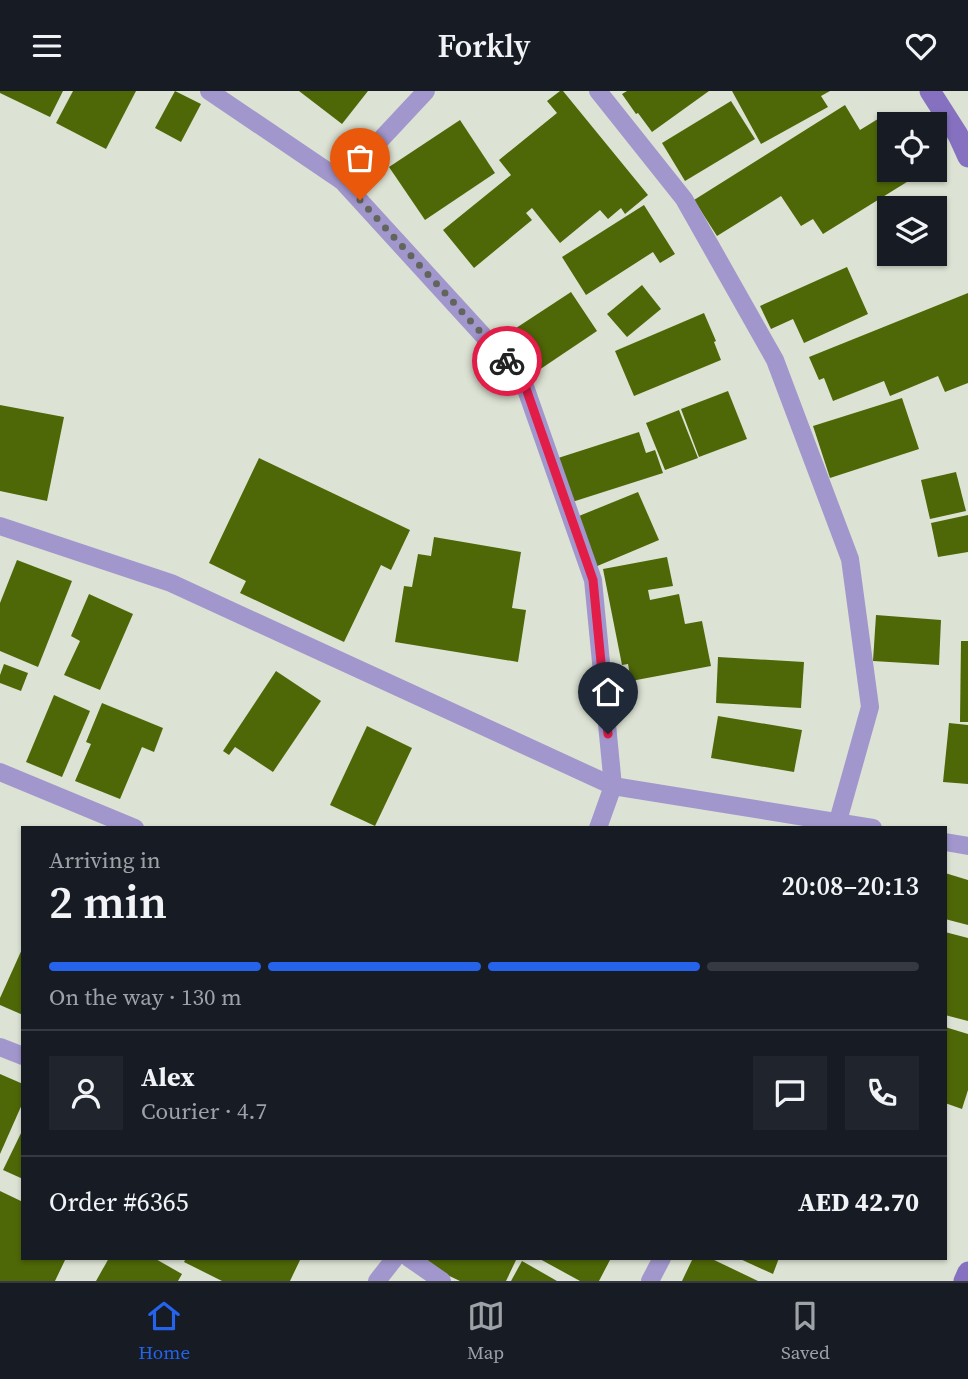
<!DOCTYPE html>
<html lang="en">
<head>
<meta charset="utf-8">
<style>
	:root { --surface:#171b24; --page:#20242c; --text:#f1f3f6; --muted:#9ea1a6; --line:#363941; --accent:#2563eb }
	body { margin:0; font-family:"Source Serif 4",serif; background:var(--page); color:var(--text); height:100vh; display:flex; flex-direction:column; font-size:26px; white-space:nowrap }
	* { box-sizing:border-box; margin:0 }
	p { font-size:23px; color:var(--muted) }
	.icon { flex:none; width:38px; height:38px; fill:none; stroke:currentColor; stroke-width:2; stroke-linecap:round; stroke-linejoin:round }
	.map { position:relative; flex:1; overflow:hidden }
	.drawer { position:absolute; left:21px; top:735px; width:926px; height:434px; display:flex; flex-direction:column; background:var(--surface); border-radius:0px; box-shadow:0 2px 5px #0004 }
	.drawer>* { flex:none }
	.controls { position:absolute; left:877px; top:21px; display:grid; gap:14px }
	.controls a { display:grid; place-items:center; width:70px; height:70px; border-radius:0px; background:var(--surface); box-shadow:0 2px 5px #0004; font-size:35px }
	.pin { position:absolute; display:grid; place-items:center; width:60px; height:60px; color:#fff; margin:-72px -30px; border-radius:50% 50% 50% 0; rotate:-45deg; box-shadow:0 0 7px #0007 }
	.pin .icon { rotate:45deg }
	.courier { position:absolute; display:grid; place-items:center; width:70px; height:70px; margin:-35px; border:5px solid #e11d48; border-radius:50%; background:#fff; color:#222; box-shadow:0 2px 9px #0007 }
	.headline em { font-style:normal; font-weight:600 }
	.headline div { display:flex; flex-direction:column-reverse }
	.headline { display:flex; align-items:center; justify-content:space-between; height:119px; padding:0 28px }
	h1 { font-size:46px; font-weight:600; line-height:52px }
	.bar { display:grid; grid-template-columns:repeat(4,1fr); gap:10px 7px; align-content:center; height:84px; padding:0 28px }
	.bar i { height:9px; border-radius:5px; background:var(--line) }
	.bar .active { background:var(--accent) }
	.bar p { grid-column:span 4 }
	.line { display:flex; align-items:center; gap:18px; padding:0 28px; border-top:2px solid var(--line) }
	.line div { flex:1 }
	.round { display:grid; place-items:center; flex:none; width:74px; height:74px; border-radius:0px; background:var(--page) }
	header { display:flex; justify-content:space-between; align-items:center; height:91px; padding:0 28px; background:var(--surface); font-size:32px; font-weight:600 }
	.menu { display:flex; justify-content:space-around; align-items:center; height:98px; border-top:2px solid var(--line); background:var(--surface); font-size:19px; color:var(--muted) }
	.menu a { display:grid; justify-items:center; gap:4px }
	.menu .active { color:var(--accent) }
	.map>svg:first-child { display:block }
</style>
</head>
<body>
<header><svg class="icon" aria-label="menu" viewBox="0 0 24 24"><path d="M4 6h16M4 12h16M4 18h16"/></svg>Forkly<svg class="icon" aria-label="heart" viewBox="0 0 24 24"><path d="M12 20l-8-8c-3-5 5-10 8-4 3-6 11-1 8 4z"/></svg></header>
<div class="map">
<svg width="968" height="1190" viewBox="0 0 968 1190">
	<rect width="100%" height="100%" fill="#dde3d4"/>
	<g fill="#4f6807">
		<polygon points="0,0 63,0 50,26 0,2"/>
		<polygon points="73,0 136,0 106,58 56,32"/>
		<polygon points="175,0 201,13 181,51 155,37"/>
		<polygon points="299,0 368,0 342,33"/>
		<polygon points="560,0 563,0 648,104 625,123 621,117 608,128 600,119 560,152 532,117 526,122 532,129 474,177 443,139 511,84 499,69 557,22 547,10"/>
		<polygon points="627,0 709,0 652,41 638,22 636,23 622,3"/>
		<polygon points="732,0 830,0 821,5 828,16 761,53"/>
		<polygon points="731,10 755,48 685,90 662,52"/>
		<polygon points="845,14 860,39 886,23 892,33 889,33 889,79 921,79 923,81 823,143 813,128 801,135 781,105 717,145 694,109"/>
		<polygon points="460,29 495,82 425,129 389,76"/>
		<polygon points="644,114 675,163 660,172 653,161 586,204 562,166"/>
		<polygon points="847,176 868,223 804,252 793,228 771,238 760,215"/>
		<polygon points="642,194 661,218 627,246 607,223"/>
		<polygon points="571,201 597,240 536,281 510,241"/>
		<polygon points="968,202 968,292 945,301 938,285 890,305 884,290 833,310 824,287 819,289 809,266"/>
		<polygon points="704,222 716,250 714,251 721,269 634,305 615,260"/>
		<polygon points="728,300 747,348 699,366 681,318"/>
		<polygon points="902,307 919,358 830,387 813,335"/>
		<polygon points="0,314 64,326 47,410 0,400"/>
		<polygon points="679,319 698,367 665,379 646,332"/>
		<polygon points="639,341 646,362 655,359 663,382 569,412 555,368"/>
		<polygon points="259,367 410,439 391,479 381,474 344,551 240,502 246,490 209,472"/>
		<polygon points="956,381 966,420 930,428 921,389"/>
		<polygon points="638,401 659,449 595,476 574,427"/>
		<polygon points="968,424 968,461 938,466 931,432"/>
		<polygon points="434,446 521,461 512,517 526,519 518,571 395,551 404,495 412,496 418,463 431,465"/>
		<polygon points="667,466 673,495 648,499 650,509 679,503 685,533 702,530 711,575 631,590 628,573 622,574 603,478"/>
		<polygon points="17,469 72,490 38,576 0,560 0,512"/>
		<polygon points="89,503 133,523 100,599 64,584 80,550 71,545"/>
		<polygon points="876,524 941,529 939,574 873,570"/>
		<polygon points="961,550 968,550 968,631 960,631"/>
		<polygon points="718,566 804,571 801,617 716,612"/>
		<polygon points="4,573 28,582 21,600 0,592 0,584"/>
		<polygon points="276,580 321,610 273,681 235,656 229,664 223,660"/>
		<polygon points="54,604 90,620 62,686 26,671"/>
		<polygon points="102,612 163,637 154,661 142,656 120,708 75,690 91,653 86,651"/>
		<polygon points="718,625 802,639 794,681 711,667"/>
		<polygon points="949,632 968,634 968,693 943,691"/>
		<polygon points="367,635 412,657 375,735 330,714"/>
		<polygon points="945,782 968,789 968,834 945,828"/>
		<polygon points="945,841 968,847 968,930 945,924"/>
		<polygon points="23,856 23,924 0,914 0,907"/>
		<polygon points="945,936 968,943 968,999 962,1018 945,1012"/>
		<polygon points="0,983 23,993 23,1011 0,1063"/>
		<polygon points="23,1038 23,1088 3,1079"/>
		<polygon points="0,1100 23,1111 23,1167 66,1167 55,1190 0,1190"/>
		<polygon points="109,1167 154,1167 182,1183 178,1190 96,1190"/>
		<polygon points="186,1167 301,1167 290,1190 222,1190 184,1171"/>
		<polygon points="427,1167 517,1167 506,1190 460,1190 424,1173"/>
		<polygon points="538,1167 611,1167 599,1190 580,1190"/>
		<polygon points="693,1167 710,1167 758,1190 682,1190"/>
		<polygon points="738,1167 779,1167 773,1183"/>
		<polygon points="522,1170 557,1190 511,1190"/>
	</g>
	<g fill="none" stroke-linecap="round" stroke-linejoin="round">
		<g stroke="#a297cd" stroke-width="18">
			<polyline points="209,0 342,90 522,287 593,489 613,695 598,737"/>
			<polyline points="598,0 684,108 775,269 850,468 870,616 836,737"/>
			<polyline points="342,90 426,0"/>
			<polyline points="0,435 171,492 613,695 873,737"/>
			<polyline points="0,681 135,737"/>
			<polyline points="945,751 968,755"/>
			<polyline points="0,956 23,965"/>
			<polyline points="409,1167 442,1190"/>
			<polyline points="377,1190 395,1167"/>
			<polyline points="650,1190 662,1167"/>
		</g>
		<g stroke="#8571c0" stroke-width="21">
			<polyline points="930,0 958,44 968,66"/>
			<polyline points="964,1190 968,1181"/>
		</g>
	</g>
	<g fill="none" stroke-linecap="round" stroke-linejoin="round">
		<polyline stroke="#62655c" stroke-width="7" stroke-dasharray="0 12.6" points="360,109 507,270"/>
		<polyline stroke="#e11d48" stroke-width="9" points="507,270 522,286 593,489 608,643"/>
	</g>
</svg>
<div class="controls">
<a><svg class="icon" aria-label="locate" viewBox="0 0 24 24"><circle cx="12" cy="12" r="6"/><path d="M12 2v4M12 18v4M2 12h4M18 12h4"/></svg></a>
<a><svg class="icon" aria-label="layers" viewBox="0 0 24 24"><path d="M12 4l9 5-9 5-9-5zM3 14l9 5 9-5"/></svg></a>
</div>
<div class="pin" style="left:360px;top:109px;background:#ea580c"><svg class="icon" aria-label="bag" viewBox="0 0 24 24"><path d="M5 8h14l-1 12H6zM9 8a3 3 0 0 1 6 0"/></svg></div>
<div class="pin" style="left:608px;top:643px;background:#1f2937"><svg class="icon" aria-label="home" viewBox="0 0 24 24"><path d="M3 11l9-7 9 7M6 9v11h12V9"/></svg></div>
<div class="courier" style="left:507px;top:270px"><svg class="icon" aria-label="bike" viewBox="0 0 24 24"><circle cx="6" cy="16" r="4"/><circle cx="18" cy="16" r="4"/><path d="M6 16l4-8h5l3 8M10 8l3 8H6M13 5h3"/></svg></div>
<section class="drawer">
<div class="headline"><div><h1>2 min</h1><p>Arriving in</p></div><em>20:08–20:13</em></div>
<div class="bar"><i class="active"></i><i class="active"></i><i class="active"></i><i></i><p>On the way · 130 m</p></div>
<div class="line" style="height:126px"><a class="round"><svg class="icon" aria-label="person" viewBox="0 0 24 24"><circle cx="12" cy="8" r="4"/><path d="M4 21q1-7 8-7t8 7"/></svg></a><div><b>Alex</b><p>Courier · 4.7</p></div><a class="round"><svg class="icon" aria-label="chat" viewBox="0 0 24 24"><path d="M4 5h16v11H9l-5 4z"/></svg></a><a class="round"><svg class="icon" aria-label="phone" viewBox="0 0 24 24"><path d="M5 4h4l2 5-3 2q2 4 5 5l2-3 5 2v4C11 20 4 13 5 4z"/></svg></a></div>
<div class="line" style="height:91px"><div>Order #6365</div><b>AED 42.70</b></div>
</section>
</div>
<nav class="menu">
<a class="active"><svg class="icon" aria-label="home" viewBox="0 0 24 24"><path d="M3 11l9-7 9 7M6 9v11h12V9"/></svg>Home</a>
<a><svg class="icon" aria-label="map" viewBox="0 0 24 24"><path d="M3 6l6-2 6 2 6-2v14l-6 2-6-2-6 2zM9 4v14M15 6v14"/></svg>Map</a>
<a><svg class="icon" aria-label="saved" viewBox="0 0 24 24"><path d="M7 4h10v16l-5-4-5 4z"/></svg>Saved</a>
</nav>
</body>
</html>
